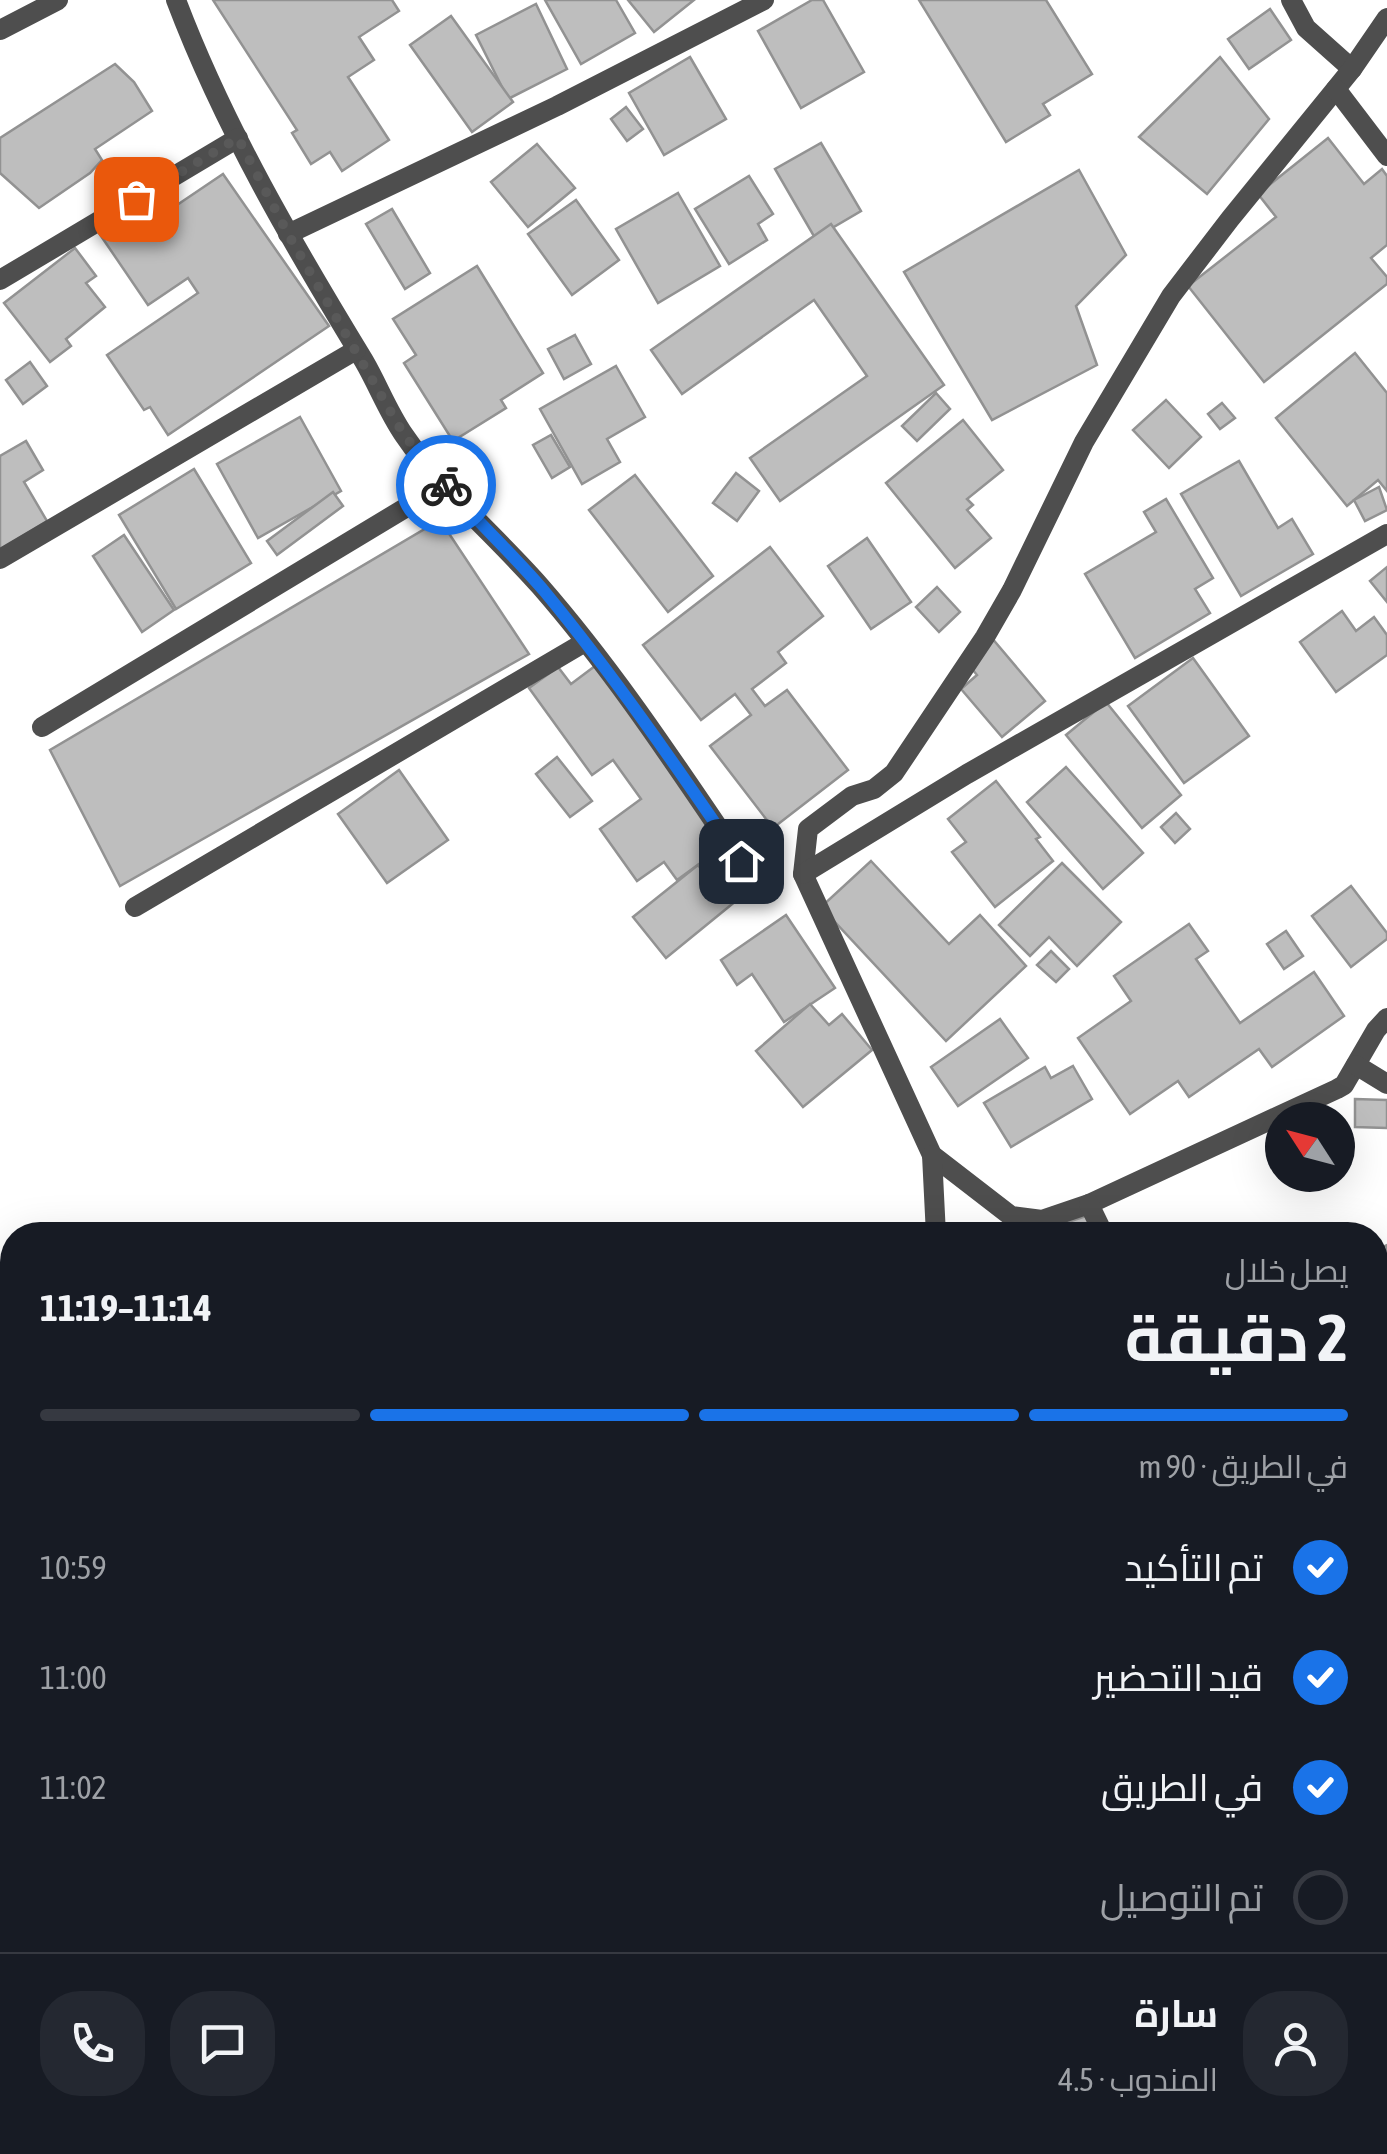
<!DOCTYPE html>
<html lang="ar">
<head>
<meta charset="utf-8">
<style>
	:root { --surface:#171b24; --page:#242831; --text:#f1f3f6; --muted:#9ea1a6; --line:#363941; --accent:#1a73e8 }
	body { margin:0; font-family:"Asap Condensed",Cairo,sans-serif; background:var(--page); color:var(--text); direction:rtl; height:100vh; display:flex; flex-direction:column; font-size:38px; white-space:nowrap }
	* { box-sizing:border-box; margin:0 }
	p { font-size:32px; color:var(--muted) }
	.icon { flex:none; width:55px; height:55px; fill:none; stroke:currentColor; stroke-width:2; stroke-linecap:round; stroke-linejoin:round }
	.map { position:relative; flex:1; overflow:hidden; direction:ltr }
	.panel { position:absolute; left:0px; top:1222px; width:1388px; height:932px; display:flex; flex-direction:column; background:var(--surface); border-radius:40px 40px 0 0; box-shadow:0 10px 40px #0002; direction:rtl }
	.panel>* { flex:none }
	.needle { width:65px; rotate:306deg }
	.buttons { position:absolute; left:1265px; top:1102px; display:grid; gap:20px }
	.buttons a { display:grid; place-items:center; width:90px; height:90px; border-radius:50%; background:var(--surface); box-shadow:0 10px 40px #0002; font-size:50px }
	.pin { position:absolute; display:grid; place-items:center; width:85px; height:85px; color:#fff; margin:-42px; border-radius:20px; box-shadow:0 5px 15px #0006 }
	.courier { position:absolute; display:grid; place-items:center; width:100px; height:100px; margin:-50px; border:8px solid #1a73e8; border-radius:50%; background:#fff; color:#222; box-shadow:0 2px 12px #0007 }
	.headline em { font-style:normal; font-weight:700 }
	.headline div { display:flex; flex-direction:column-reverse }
	.headline { display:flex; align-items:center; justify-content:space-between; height:170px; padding:0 40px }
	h1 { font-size:65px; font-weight:700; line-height:75px }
	.bar { display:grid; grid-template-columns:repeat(4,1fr); gap:15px 10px; align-content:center; height:120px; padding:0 40px }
	.bar i { height:12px; border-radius:8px; background:var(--line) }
	.bar .on { background:var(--accent) }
	.bar p { grid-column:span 4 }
	.line { display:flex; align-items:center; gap:25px; padding:0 40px; border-top:2px solid var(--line) }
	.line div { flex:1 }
	.round { display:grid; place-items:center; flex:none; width:105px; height:105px; border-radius:40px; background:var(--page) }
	ol { padding:0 40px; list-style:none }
	li { display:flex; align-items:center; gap:30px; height:110px }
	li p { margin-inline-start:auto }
	li .icon { padding:10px; border-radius:50%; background:var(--accent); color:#fff; stroke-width:4 }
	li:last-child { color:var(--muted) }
	li i { width:55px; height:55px; border:5px solid var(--line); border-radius:50% }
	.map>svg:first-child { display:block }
</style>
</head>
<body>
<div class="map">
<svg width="1387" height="2154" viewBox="0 0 1387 2154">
	<rect width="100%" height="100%" fill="#fff"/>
	<g fill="#bebebe" stroke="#929292" stroke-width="2.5">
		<polygon points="213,0 392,0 399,11 359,37 374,60 348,77 389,140 342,171 330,152 311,164 292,133 297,130"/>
		<polygon points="545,0 616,0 635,33 581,64"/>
		<polygon points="628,0 694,0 654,32"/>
		<polygon points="812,0 823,0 864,72 801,108 758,31"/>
		<polygon points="919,0 1046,0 1092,74 1043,104 1050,115 1006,142"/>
		<polygon points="536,4 567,69 508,99 476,35"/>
		<polygon points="1270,9 1291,40 1249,69 1228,39"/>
		<polygon points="451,16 513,102 472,132 410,45"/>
		<polygon points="690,57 726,119 664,155 629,93"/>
		<polygon points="1220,57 1269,119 1207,194 1139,137"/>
		<polygon points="115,64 134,82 152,111 95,149 102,160 90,173 39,208 0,173 0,138"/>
		<polygon points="626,107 643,129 627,141 611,119"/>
		<polygon points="1328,138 1364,184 1382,169 1387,176 1387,245 1371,258 1387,277 1387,284 1264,382 1188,286 1276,217 1258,194"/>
		<polygon points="821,143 861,211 815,238 775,169"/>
		<polygon points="537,144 575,188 528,227 491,182"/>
		<polygon points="1079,170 1126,255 1076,306 1097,365 992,420 904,272"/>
		<polygon points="223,174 329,326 168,435 150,407 144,410 107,355 198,293 188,278 148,305 99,233 166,188 177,205"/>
		<polygon points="749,176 773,214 758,224 767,240 729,264 695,209"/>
		<polygon points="678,193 720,266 658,303 616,229"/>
		<polygon points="576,200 619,260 572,295 528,234"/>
		<polygon points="392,209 430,273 405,289 366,224"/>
		<polygon points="831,224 944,385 780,501 750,458 867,376 814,300 682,394 651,350"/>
		<polygon points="75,248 96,276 86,283 105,307 66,339 71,346 50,362 4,303"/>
		<polygon points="477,266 543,373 501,400 506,408 453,441 404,363 416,355 393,319"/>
		<polygon points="575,335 591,364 564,379 548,349"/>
		<polygon points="1355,353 1387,393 1387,491 1378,480 1347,506 1276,418"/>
		<polygon points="30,362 47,386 23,404 6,380"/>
		<polygon points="616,366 645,417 607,439 620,462 582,484 540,409"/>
		<polygon points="936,393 950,409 917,441 902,426"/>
		<polygon points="1166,400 1201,437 1169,468 1133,430"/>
		<polygon points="1222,403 1235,418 1220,429 1208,414"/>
		<polygon points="300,417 341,491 258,538 217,464"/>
		<polygon points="963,420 1003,470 967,499 973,505 967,510 991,538 955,568 886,483"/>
		<polygon points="551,435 570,467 552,478 533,445"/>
		<polygon points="26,441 43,470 24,482 47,521 0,550 0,456"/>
		<polygon points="1239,461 1278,528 1292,519 1313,554 1241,596 1181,494"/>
		<polygon points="194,469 251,563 176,609 119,515"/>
		<polygon points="736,473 759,491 737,521 713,503"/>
		<polygon points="635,475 713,576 668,612 589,510"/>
		<polygon points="1379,487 1387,510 1365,521 1354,500"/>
		<polygon points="333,492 343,506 277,555 267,541"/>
		<polygon points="1166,499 1213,578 1195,589 1210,613 1135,658 1085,574 1156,532 1144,512"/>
		<polygon points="440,520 529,654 120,886 50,750"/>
		<polygon points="124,535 174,610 142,632 93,556"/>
		<polygon points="867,538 911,602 871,629 828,566"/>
		<polygon points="770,547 823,616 778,652 786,663 752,689 765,706 787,690 848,770 773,828 710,746 751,715 735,694 701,720 643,645"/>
		<polygon points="1387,567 1387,602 1370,581"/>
		<polygon points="937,587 960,612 939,632 916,607"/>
		<polygon points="1342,611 1356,631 1374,617 1387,635 1387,655 1336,692 1300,642"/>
		<polygon points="991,637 1045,701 1002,737 961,689 977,675 964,659"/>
		<polygon points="1193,658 1249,736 1184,783 1128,706"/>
		<polygon points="599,663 728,843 677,880 664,862 637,881 600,829 641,799 613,760 592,775 529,688 558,667 571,684"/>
		<polygon points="1106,702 1181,795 1142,828 1066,735"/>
		<polygon points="557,757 592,801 570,817 536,774"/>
		<polygon points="1066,767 1143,853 1103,889 1027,802"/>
		<polygon points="399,770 448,840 387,883 338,814"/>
		<polygon points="996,781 1040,837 1036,839 1053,861 995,907 952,852 966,842 948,819"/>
		<polygon points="1176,813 1190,829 1175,843 1161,827"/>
		<polygon points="871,861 949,944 980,915 1026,966 946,1041 821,907"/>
		<polygon points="1062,863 1121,922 1077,966 1049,937 1030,956 999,925"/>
		<polygon points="698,865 723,897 746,878 753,887 666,958 633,917"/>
		<polygon points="1351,886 1387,933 1387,939 1351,967 1312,916"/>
		<polygon points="786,915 835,988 784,1022 752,974 737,985 721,960"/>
		<polygon points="1189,924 1208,951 1196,959 1240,1023 1314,972 1344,1016 1272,1067 1259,1049 1189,1097 1178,1081 1130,1114 1078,1038 1131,1001 1114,976"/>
		<polygon points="1286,931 1303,956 1284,969 1267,944"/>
		<polygon points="1051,951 1069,969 1056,982 1037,965"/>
		<polygon points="810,1004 829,1025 842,1014 872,1050 803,1107 756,1051"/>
		<polygon points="1000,1019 1028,1058 958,1106 931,1067"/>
		<polygon points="1073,1066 1092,1099 1011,1147 984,1103 1045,1067 1051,1078"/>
		<polygon points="1355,1099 1387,1100 1387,1128 1355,1127"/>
		<polygon points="1089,1215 1096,1235 1065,1235 1062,1224"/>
		<polygon points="1387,1245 1387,1617 1375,1593 1375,1250"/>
	</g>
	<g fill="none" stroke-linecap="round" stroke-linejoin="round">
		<g stroke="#4e4e4e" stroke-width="20">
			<path d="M176 0C224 127 294 246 364 361 378 385 388 412 404 435 442 491 496 536 540 586 615 672 677 767 741 861"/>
			<polyline points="1291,0 1306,28 1352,69"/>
			<polyline points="1387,18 1352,69 1230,219 1171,296 1084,442 1012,590 985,637 894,773 874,789 852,796 808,829 803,874 932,1155 1011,1216 1042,1220 1089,1204 1337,1089 1344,1085 1376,1030 1387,1018"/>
			<polyline points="0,30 58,0"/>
			<polyline points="1336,89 1387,156"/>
			<polyline points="288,234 557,106 764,0"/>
			<polyline points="0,280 238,138"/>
			<polyline points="0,559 356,350"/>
			<polyline points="42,727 445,484"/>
			<polyline points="803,874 967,774 1387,534"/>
			<polyline points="135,907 585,642"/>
			<polyline points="1356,1065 1387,1084"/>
			<polyline points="932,1155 936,1235"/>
			<polyline points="1089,1204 1104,1235"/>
			<polyline points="722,2142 722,2154"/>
			<polyline points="173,2154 175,2142"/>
		</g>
	</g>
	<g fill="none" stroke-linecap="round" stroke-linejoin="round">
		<polyline stroke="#595959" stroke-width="10" stroke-dasharray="0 18" points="136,199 238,138 288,234 404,435 446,485"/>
		<path stroke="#1a73e8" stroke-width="12" d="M446 485C477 522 514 555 545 592 616 678 678 769 741 861"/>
	</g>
</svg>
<div class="buttons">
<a><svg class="needle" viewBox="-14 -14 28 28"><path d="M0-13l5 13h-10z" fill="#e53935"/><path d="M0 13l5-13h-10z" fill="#9ea1a6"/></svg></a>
</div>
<div class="pin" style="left:136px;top:199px;background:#ea580c"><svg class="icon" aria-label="bag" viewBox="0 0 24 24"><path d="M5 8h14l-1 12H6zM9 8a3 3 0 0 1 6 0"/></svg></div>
<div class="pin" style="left:741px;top:861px;background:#1f2937"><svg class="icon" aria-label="home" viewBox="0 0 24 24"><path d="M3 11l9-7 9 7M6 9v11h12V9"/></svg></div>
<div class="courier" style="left:446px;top:485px"><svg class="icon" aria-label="bike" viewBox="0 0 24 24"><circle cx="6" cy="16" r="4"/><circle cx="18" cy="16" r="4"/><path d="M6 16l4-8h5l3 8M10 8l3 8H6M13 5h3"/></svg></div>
<section class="panel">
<div class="headline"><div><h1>2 دقيقة</h1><p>يصل خلال</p></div><em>11:14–11:19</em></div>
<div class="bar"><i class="on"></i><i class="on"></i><i class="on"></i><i></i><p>في الطريق · 90 m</p></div>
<ol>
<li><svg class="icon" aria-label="check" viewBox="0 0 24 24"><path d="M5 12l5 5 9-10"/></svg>تم التأكيد<p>10:59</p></li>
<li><svg class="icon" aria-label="check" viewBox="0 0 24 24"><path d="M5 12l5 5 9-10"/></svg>قيد التحضير<p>11:00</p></li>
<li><svg class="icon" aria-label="check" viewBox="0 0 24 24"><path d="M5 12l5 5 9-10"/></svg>في الطريق<p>11:02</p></li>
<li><i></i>تم التوصيل</li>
</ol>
<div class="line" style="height:180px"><a class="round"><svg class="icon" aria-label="person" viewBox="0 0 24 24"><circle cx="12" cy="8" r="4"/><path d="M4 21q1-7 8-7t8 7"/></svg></a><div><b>سارة</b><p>المندوب · 4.5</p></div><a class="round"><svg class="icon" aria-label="chat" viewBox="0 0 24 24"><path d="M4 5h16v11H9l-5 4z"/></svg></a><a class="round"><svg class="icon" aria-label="phone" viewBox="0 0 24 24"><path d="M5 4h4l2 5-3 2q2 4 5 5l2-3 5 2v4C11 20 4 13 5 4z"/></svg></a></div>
</section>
</div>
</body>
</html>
